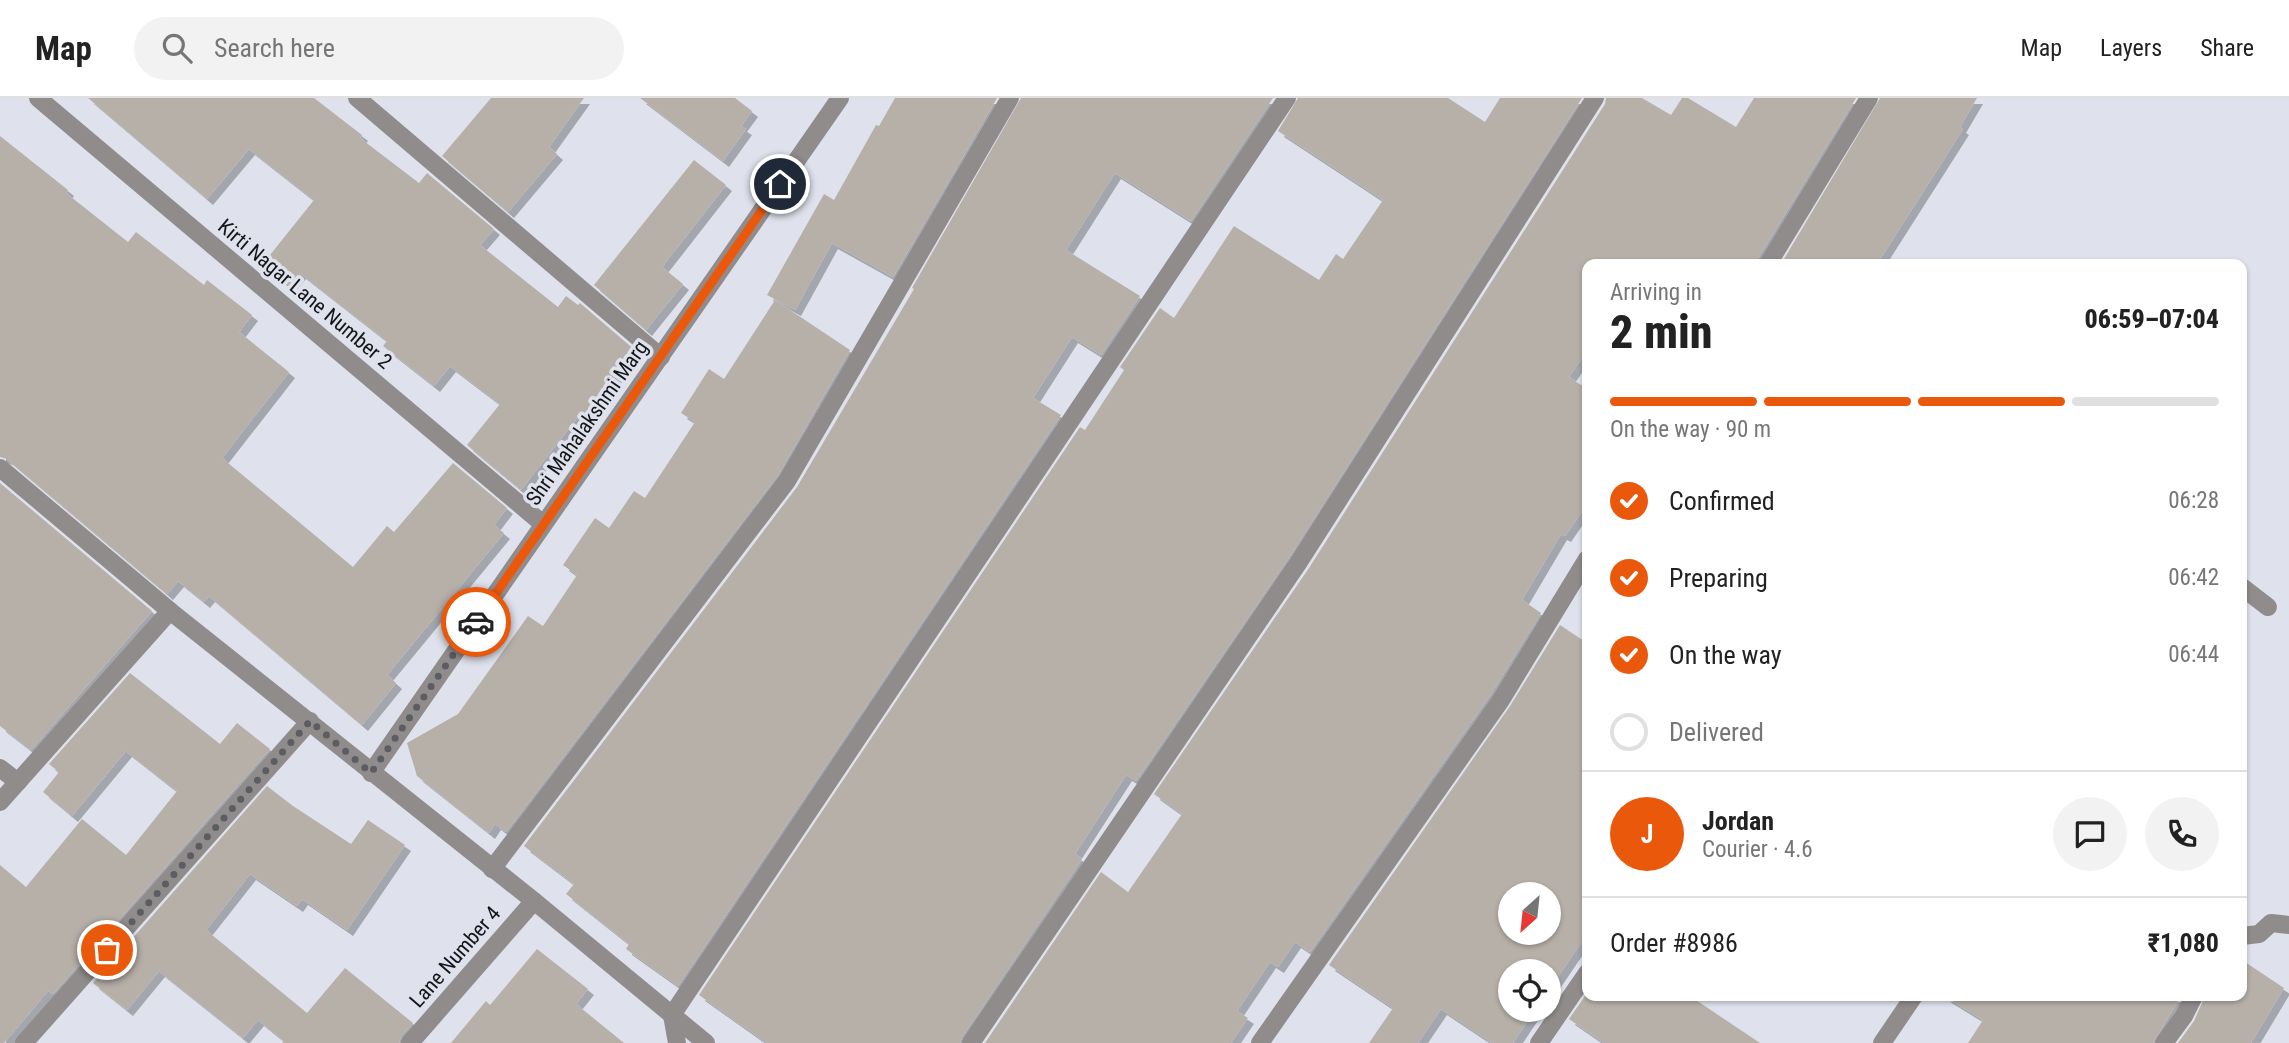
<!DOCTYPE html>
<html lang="en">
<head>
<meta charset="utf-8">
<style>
	:root { --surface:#fff; --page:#f2f2f2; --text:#222; --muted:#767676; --line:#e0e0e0; --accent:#ea580c }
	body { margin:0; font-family:"Roboto Condensed",sans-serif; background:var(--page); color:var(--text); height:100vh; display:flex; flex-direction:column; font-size:26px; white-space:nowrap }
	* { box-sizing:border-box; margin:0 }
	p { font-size:23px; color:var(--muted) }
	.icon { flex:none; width:38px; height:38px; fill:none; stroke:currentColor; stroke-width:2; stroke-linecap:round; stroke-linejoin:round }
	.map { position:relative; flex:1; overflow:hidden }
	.sheet { position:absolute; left:1582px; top:161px; width:665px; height:742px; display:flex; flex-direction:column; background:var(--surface); border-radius:14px; box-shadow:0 2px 5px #0004 }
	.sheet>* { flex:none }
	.needle { width:46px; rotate:207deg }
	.tools { position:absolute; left:1498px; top:784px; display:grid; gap:14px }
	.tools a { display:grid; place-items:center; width:63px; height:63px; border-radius:50%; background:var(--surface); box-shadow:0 2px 5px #0004; font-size:35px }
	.pin { position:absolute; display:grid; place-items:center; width:60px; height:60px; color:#fff; margin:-30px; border:4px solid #fff; border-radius:50%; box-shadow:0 2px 7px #0007 }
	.courier { position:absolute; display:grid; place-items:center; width:70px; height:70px; margin:-35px; border:5px solid #ea580c; border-radius:50%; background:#fff; color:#222; box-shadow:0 2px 9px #0007 }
	.headline em { font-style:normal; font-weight:800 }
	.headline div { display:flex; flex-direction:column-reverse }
	.headline { display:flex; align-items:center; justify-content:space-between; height:119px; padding:0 28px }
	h1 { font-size:46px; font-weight:800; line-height:52px }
	.bar { display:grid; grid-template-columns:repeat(4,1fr); gap:10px 7px; align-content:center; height:84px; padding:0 28px }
	.bar i { height:9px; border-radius:5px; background:var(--line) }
	.bar .active { background:var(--accent) }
	.bar p { grid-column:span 4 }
	.line { display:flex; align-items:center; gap:18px; padding:0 28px; border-top:2px solid var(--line) }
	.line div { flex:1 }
	.round { display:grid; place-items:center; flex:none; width:74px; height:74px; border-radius:37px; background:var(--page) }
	ol { padding:0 28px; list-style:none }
	li { display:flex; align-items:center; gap:21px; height:77px }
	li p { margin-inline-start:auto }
	li .icon { padding:7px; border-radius:50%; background:var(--accent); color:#fff; stroke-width:4 }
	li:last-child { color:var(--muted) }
	li i { width:38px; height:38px; border:4px solid var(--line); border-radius:50% }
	header { display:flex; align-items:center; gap:42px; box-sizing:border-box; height:98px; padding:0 35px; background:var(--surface); border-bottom:2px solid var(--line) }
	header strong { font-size:33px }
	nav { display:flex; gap:38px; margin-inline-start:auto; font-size:24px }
	.search { width:490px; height:63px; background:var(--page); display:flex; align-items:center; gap:18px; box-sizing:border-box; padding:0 24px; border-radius:38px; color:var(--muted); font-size:26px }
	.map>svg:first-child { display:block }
</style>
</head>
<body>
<header>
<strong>Map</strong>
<div class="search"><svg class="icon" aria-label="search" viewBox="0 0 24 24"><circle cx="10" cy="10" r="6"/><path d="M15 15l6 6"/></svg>Search here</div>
<nav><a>Map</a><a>Layers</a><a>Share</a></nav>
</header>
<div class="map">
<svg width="2289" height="945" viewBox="0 0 2289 945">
	<defs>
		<filter id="shadow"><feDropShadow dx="6" dy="6" stdDeviation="0" flood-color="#0004"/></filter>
	</defs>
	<rect width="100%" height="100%" fill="#dfe2ec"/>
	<g fill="#b7b0a9" fill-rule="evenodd" filter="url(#shadow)">
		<polygon points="88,0 314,0 362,37 360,40 419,85 427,75 494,131 480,147 558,209 566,198 578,207 580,205 636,253 584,319 580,316 521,392 467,347 500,306 450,268 434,288 383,248 387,243 300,175 289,188 262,167 314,102 249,51 207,101"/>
		<polygon points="491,0 584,0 549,49 557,56 508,114 442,58"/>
		<polygon points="640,0 735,0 752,13 741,28 746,31 723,63"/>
		<polygon points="895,0 997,0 893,179 832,145 795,212 767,197 824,96 834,102 876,27 879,28"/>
		<polygon points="1021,0 1273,0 1191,123 1115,75 1066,152 1140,198 1101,257 1072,239 1033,300 1061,317 678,888 626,851 629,846 566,796 574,786 524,748 797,389 914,191 912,190"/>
		<polygon points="1298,0 1448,0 1485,24 1500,0 1582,0 1290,458 1136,683 1126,677 1075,756 1082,761 962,939 960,945 767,945 699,897 1080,329 1085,332 1124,272 1120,269 1160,210 1174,220 1234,128 1319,182 1336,156 1343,161 1383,102 1278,33"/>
		<polygon points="1606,0 1642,0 1671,17 1682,0 1688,0 1736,29 1754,0 1856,0 1758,160 1757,166 1587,166 1587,253 1569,279 1587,291 1587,406 1565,438 1561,436 1522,502 1541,515 1491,596 1310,854 1295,844 1278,869 1270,864 1237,913 1248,920 1231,945 985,945 1101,774 1128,794 1182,716 1154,696 1309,470 1605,6"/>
		<polygon points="1880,0 1977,0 1960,29 1963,31 1877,166 1781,166"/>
		<polygon points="0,38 68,92 66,95 128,144 136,134 204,187 207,182 252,217 239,234 289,274 222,360 353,469 387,428 394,434 453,365 507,410 494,427 504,435 387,577 396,585 362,627 209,498 204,504 178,483 167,496 7,361 0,359"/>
		<polygon points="694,62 726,87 662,169 683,186 646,232 594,187"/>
		<polygon points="775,202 850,252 778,377 506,734 495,726 489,735 417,678 407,645 458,616 528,518 543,528 577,477 563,467 595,420 609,430 634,393 645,400 695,324 681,315 709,271 724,281"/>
		<polygon points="0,385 152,513 31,652 0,628"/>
		<path d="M1560 527 1587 545V836L1549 892V873H1510V912H1535L1513 945H1492L1441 911 1418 945H1369L1393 910 1329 867 1510 608ZM1510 796H1549V835H1510Z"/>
		<polygon points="130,575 220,646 237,625 270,651 53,896 48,893 4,945 0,945 0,767 26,789 82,721 126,757 177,693 126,653 72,718 43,694 59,674 49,666"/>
		<polygon points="267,688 293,708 351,746 368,722 405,747 347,832 302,801 297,808 250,776 206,832 307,915 345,870 413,925 401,938 399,945 282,945 284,943 258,922 243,940 159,873 127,912 93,885"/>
		<polygon points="537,851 588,891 576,906 624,945 451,945 486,903 490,907"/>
		<polygon points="2242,862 2284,890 2251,945 2178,945 2194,923 2205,898 2242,898"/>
		<polygon points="1585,898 1690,898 1760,945 1604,945 1569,921"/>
		<polygon points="1944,898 2181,898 2153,945 1968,945 1983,922"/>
	</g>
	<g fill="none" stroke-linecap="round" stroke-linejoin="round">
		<g stroke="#918c8c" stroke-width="18">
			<polyline points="38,0 543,426"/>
			<polyline points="357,0 661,259"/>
			<polyline points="1768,166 1869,0"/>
			<polyline points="2242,489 2268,509"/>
			<polyline points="0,670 18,684"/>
			<polyline points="371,675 840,0"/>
			<polyline points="0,704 170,513"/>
			<polyline points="492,771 787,383 1010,0"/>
			<polyline points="2242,838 2259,836 2271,825 2289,827"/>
			<polyline points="24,945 310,623"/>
			<polyline points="410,945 534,803"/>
			<polyline points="677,945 672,917 1287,0"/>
			<polyline points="971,945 1299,464 1595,0"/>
			<polyline points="1260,945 1501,602 1587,461"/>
			<polyline points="1539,945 1587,875"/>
			<polyline points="1882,945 1914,898"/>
			<polyline points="2164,945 2184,918 2194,898"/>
		</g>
		<polyline stroke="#918c8c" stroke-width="18" points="0,370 170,513 534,803 706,945"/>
	</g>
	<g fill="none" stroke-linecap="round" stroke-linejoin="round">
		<polyline stroke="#5b5d62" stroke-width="7" stroke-dasharray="0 12.6" points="107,852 310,623 371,675 476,524"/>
		<polyline stroke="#ea580c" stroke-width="9" points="476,524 780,86"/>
	</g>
	<g text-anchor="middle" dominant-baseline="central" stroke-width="7" stroke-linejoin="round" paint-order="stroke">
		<g font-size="21" fill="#141518" stroke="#dfe2ec">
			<text transform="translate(305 196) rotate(40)">Kirti Nagar Lane Number 2</text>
			<text transform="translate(587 325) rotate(-55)">Shri Mahalakshmi Marg</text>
			<text transform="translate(455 859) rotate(-49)">Lane Number 4</text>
		</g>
	</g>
</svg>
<div class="tools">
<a><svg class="needle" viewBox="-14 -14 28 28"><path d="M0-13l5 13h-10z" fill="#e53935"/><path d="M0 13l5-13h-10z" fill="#767676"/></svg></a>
<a><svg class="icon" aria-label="locate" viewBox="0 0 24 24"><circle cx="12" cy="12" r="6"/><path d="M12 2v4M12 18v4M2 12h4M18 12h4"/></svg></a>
</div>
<div class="pin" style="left:107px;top:852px;background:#ea580c"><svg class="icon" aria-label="bag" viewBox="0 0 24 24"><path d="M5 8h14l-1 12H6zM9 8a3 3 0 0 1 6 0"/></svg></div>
<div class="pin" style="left:780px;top:86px;background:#1f2937"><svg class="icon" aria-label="home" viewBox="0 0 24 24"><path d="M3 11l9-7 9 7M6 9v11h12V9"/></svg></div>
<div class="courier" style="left:476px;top:524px"><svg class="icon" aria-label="car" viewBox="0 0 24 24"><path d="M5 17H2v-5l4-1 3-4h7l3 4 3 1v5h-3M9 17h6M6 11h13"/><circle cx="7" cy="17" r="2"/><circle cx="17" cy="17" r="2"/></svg></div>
<section class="sheet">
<div class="headline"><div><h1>2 min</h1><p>Arriving in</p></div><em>06:59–07:04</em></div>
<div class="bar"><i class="active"></i><i class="active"></i><i class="active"></i><i></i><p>On the way · 90 m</p></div>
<ol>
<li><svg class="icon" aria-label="check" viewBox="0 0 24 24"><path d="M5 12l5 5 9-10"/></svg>Confirmed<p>06:28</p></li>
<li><svg class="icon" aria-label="check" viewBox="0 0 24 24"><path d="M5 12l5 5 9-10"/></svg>Preparing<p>06:42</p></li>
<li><svg class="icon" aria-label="check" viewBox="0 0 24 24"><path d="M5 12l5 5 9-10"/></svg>On the way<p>06:44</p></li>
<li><i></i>Delivered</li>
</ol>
<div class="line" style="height:126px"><b class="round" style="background:var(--accent);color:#fff">J</b><div><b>Jordan</b><p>Courier · 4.6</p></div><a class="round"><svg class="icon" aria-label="chat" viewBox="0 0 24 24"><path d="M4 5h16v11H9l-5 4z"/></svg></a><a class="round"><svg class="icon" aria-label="phone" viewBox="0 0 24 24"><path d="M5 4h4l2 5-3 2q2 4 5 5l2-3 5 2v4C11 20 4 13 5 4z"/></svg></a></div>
<div class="line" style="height:91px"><div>Order #8986</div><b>₹1,080</b></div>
</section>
</div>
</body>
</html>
